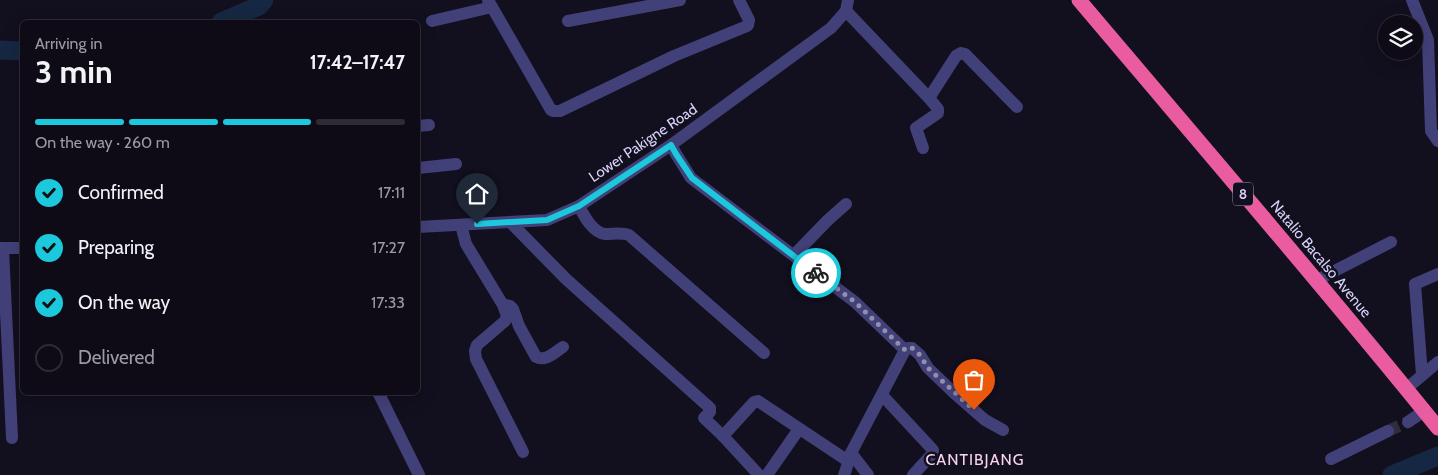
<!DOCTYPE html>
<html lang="en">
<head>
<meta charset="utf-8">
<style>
	:root { --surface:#0e0b16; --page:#1c1923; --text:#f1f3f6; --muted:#9b9ba1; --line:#2e2b35; --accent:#1cc8dc }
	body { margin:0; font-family:Cabin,sans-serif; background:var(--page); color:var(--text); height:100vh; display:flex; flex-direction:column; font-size:19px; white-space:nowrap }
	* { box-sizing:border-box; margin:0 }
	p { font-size:16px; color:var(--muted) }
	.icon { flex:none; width:28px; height:28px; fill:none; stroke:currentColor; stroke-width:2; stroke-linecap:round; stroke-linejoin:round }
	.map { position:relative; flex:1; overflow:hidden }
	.drawer { position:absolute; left:20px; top:20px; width:400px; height:375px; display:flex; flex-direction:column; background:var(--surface); border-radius:8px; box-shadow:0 5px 20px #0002,0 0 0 1px var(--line) }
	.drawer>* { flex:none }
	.fabs { position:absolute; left:1378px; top:15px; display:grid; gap:10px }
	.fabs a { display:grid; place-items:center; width:45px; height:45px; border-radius:50%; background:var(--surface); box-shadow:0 5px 20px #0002,0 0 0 1px var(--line); font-size:25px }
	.pin { position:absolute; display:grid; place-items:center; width:42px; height:42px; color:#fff; margin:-51px -21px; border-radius:50% 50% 50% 0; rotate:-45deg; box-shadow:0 0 5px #0007 }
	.pin .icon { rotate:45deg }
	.courier { position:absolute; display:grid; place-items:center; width:50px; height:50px; margin:-25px; border:4px solid #1cc8dc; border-radius:50%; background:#fff; color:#222; box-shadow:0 1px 6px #0007 }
	.overview em { font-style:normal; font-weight:800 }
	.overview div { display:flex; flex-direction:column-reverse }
	.overview { display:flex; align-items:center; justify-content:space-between; height:85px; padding:0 15px }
	h1 { font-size:32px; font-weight:800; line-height:38px }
	.bar { display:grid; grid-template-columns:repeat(4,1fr); gap:8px 5px; align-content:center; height:60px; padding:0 15px }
	.bar i { height:6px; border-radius:4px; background:var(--line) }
	.bar .active { background:var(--accent) }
	.bar p { grid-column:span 4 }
	ol { padding:0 15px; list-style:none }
	li { display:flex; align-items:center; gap:15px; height:55px }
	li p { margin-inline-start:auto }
	li .icon { padding:5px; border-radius:50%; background:var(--accent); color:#111; stroke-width:4 }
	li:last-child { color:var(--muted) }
	li i { width:28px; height:28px; border:2px solid var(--line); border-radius:50% }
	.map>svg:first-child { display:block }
</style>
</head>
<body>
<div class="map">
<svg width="1438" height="475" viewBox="0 0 1438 475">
	<rect width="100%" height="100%" fill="#120f1e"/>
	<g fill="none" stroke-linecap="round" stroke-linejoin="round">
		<g stroke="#152742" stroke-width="19">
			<polyline points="221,22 259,6 264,0"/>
			<polyline points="0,50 22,51"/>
			<polyline points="1392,475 1438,456"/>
		</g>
		<polyline stroke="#302c3f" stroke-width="12" stroke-dasharray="12 6" stroke-linecap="butt" points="1388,431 1408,422"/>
		<g stroke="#424078" stroke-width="12">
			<polyline points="488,0 551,110 553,111 560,111 674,56 747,26 748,25 749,20 739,0"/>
			<polyline points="1412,0 1428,40 1431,131 1438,141"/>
			<polyline points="846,11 929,98 938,109 938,113 916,128 923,148"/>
			<polyline points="432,21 492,7"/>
			<polyline points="568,21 680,0"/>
			<polyline points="929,98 956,56 961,53 965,54 1017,107"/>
			<polyline points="418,126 429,125"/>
			<polyline points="671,145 676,154 691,178 855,302 905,350"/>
			<polyline points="418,168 456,164"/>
			<path d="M579 206C584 216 593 233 605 234 613 234 621 232 629 235L764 353"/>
			<polyline points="510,222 566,279 710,408 710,412 704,418 723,436 759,475"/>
			<polyline points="461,225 466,244 503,305 507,316 505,321 477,345 475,351 476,359 523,452"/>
			<polyline points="418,227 547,220 579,206 671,145 831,28 846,11 848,0"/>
			<polyline points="0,248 22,248"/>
			<polyline points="3,249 12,438"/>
			<polyline points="794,255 828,220 846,204"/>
			<polyline points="1317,280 1391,242"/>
			<path d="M506 305 510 306 513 309 519 326 536 357C546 362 555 352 563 347"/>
			<polyline points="1422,375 1415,284 1438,274"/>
			<polyline points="1406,389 1438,362"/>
			<polyline points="378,392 419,475"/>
			<polyline points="882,395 933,450 933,453 913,475"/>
			<polyline points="1408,422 1424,411"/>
			<polyline points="723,436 754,402 758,401 848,461"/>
			<polyline points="851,453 868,475"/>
			<polyline points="1331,459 1388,431"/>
			<polyline points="767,475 799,429"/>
			<path d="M844 475C847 468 848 461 851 453L905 350 908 348H912L920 355 928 368 953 392 985 420 1003 430"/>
		</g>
		<path stroke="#ea5ca0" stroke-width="15" d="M1079 0C1199 142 1321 283 1438 428"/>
	</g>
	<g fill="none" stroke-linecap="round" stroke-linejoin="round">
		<polyline stroke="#928eac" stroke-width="5" stroke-dasharray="0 9" points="816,273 855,302 905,350 908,348 912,348 920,355 928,368 974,410"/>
		<polyline stroke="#1cc8dc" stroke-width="6" points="477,224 547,220 579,206 671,145 676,154 692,178 816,273"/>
	</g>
	<g text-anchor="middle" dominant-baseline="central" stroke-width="5" stroke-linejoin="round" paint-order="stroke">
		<rect fill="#120f1e" stroke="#9c98b7" stroke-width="1" x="1233" y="182.5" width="20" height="23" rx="4"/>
		<g font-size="14" font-weight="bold" fill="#d7d2f9">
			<text x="1243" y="194">8</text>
		</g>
		<g font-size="15" fill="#d7d2f9" stroke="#120f1e">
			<text transform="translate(643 143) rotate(-34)">Lower Pakigne Road</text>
			<text transform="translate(1321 259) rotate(50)">Natalio Bacalso Avenue</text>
		</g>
		<g font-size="16" letter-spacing="1" fill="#fad4ec" stroke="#120f1e">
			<text x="975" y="459">CANTIBJANG</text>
		</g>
	</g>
</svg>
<div class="fabs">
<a><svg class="icon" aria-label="layers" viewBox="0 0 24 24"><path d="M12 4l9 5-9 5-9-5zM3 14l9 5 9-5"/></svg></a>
</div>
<div class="pin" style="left:974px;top:410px;background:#ea580c"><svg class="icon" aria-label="bag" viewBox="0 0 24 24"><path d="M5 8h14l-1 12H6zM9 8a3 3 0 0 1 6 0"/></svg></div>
<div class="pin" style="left:477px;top:224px;background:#1f2937"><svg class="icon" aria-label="home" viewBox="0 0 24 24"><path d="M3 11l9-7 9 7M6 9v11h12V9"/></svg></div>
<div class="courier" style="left:816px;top:273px"><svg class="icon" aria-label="bike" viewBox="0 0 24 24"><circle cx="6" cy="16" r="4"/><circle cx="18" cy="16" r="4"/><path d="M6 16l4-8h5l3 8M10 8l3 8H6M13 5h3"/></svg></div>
<section class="drawer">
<div class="overview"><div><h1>3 min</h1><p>Arriving in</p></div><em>17:42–17:47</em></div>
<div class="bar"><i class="active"></i><i class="active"></i><i class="active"></i><i></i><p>On the way · 260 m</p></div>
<ol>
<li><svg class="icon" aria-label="check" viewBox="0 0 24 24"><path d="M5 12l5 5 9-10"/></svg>Confirmed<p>17:11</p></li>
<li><svg class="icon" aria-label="check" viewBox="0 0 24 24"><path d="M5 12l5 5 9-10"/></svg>Preparing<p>17:27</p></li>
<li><svg class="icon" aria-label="check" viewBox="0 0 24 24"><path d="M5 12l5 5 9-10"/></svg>On the way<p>17:33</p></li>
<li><i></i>Delivered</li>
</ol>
</section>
</div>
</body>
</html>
